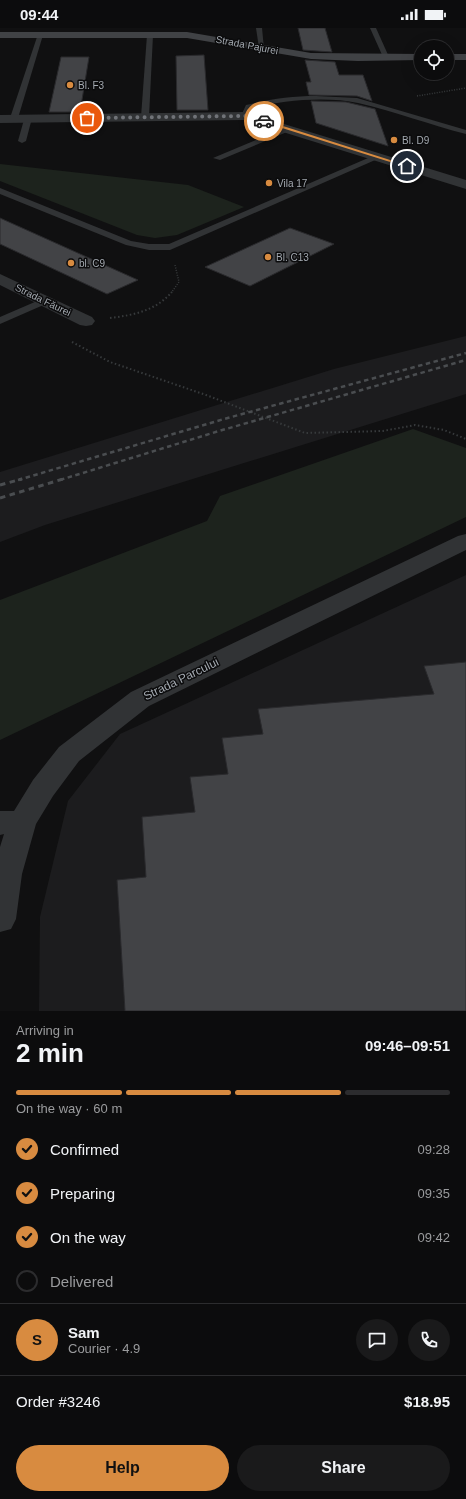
<!DOCTYPE html>
<html lang="en">
<head>
<meta charset="utf-8">
<style>
	:root { --surface:#0c0c0d; --page:#1a1a1b; --text:#f1f3f6; --muted:#9a9b9d; --line:#2c2c2e; --accent:#d88b40 }
	body { margin:0; font-family:Arial,sans-serif; background:var(--page); color:var(--text); height:100vh; display:flex; flex-direction:column; font-size:15px; white-space:nowrap }
	* { box-sizing:border-box; margin:0 }
	p { font-size:13px; color:var(--muted) }
	.icon { flex:none; width:22px; height:22px; fill:none; stroke:currentColor; stroke-width:2; stroke-linecap:round; stroke-linejoin:round }
	.map { position:relative; height:983px; overflow:hidden }
	.details { display:flex; flex-direction:column; background:var(--surface); flex:1 }
	.details>* { flex:none }
	.tools { position:absolute; left:414px; top:12px; display:grid; gap:8px }
	.tools a { display:grid; place-items:center; width:40px; height:40px; border-radius:50%; background:var(--surface); box-shadow:0 4px 16px #0002,0 0 0 1px var(--line); font-size:20px }
	.pin { position:absolute; display:grid; place-items:center; width:34px; height:34px; color:#fff; margin:-17px; border:2px solid #fff; border-radius:50%; box-shadow:0 1px 4px #0007 }
	.courier { position:absolute; display:grid; place-items:center; width:40px; height:40px; margin:-20px; border:3px solid #d88b40; border-radius:50%; background:#fff; color:#222; box-shadow:0 1px 5px #0007 }
	.head em { font-style:normal; font-weight:700 }
	.head div { display:flex; flex-direction:column-reverse }
	.head { display:flex; align-items:center; justify-content:space-between; height:68px; padding:0 16px }
	h1 { font-size:26px; font-weight:700; line-height:30px }
	.bar { display:grid; grid-template-columns:repeat(4,1fr); gap:6px 4px; align-content:center; height:48px; padding:0 16px }
	.bar i { height:5px; border-radius:3px; background:var(--line) }
	.bar .selected { background:var(--accent) }
	.bar p { grid-column:span 4 }
	.line { display:flex; align-items:center; gap:10px; padding:0 16px; border-top:1px solid var(--line) }
	.line div { flex:1 }
	.round { display:grid; place-items:center; flex:none; width:42px; height:42px; border-radius:21px; background:var(--page) }
	ol { padding:0 16px; list-style:none }
	li { display:flex; align-items:center; gap:12px; height:44px }
	li p { margin-inline-start:auto }
	li .icon { padding:4px; border-radius:50%; background:var(--accent); color:#111; stroke-width:4 }
	li:last-child { color:var(--muted) }
	li i { width:22px; height:22px; border:2px solid var(--line); border-radius:50% }
	.primary-button { display:flex; gap:8px; margin-top:auto; padding:8px 16px }
	.primary-button a { flex:1; height:46px; border-radius:24px; background:var(--accent); color:#111; font-size:16px; font-weight:700; line-height:46px; text-align:center }
	.primary-button a+a { background:var(--page); color:var(--text) }
	.status { display:flex; justify-content:space-between; align-items:center; height:28px; padding:0 20px; background:var(--surface); direction:ltr }
	.status svg { height:11px; fill:currentColor }
	.map>svg:first-child { display:block }
</style>
</head>
<body>
<div class="status"><b>09:44</b><svg viewBox="0 0 49 12"><path d="M0 12V9h3v3zM5 12V6h3v6zM10 12V3h3v9zM15 12V0h3v12zM26 1h20v11H26zM47 4h2v5h-2z"/></svg></div>
<div class="map">
<svg width="466" height="983" viewBox="0 0 466 983">
	<rect width="100%" height="100%" fill="#101011"/>
	<g fill="#1c1c1e">
		<polygon points="466,308 466,366 45,497 0,514 0,444 334,341"/>
		<polygon points="466,547 466,983 39,983 40,889 68,773 120,706"/>
	</g>
	<g fill="#1d231d">
		<polygon points="0,136 188,157 244,179 177,207 155,210 137,207 0,153"/>
		<polygon points="413,401 466,420 466,489 0,712 0,572 207,493 220,468"/>
	</g>
	<g fill="#424346" stroke="#2a2a2d">
		<polygon points="298,0 325,0 332,24 303,22"/>
		<polygon points="204,27 208,82 177,82 176,28"/>
		<polygon points="61,29 89,29 80,84 49,84"/>
		<polygon points="305,32 335,34 339,47 363,47 372,73 357,68 309,67 306,54 311,54"/>
		<polygon points="311,73 346,74 375,81 388,118 316,95"/>
		<polygon points="0,190 138,252 107,266 0,216"/>
		<polygon points="290,200 334,216 250,258 205,239"/>
		<polygon points="466,634 466,983 125,983 117,852 146,849 142,789 195,784 190,749 228,746 222,710 263,706 258,681 434,666 424,638"/>
	</g>
	<g fill="none" stroke-linecap="round" stroke-linejoin="round">
		<g stroke="#373a3c" stroke-width="1.5" stroke-dasharray="1 1.5" stroke-linecap="butt">
			<polyline points="417,68 466,60"/>
			<polyline points="171,265 179,254 175,237"/>
		</g>
		<g stroke="#373a3c" stroke-width="2" stroke-dasharray="1.5 2.5" stroke-linecap="butt">
			<path d="M110 290C134 287 155 283 172 264"/>
			<polyline points="72,314 110,334 206,367 305,405 383,403 415,397 444,402 466,411"/>
		</g>
		<g fill="#313335" fill-rule="evenodd">
			<polygon points="256,0 262,0 264,21 259,20"/>
			<polygon points="370,0 376,0 389,29 388,30 383,29"/>
			<polygon points="150,5 153,7 149,89 145,91 141,89 147,7"/>
			<polygon points="38,6 43,7 18,90 11,92 10,90"/>
			<path d="M316 68 357 70 466 102V106C430 97 394 83 358 75 328 68 281 72 252 80L248 90 241 88 246 77C270 71 292 68 316 68Z"/>
			<polygon points="25,88 32,90 26,113 22,115 18,113"/>
			<polygon points="287,99 294,101 220,132 213,130"/>
			<polygon points="375,127 382,129 170,222 149,222 126,217 0,166 0,160 131,213 149,216 169,216"/>
			<polygon points="44,270 48,271 49,273 48,275 0,296 0,289"/>
		</g>
		<g fill="#313335" fill-rule="evenodd">
			<polygon points="245,84 466,152 466,161 244,92 0,95 0,87"/>
			<polygon points="0,246 92,289 95,293 92,297 86,298 80,297 0,257"/>
			<polygon points="466,506 466,522 149,678 79,733 53,768 36,796 22,846 16,891 11,901 0,904 0,819 4,806 0,807 0,783 14,783 33,752 59,719 131,664 458,508"/>
		</g>
		<g fill="#404245" fill-rule="evenodd">
			<polygon points="0,4 187,4 311,25 421,26 421,32 358,33 311,31 187,10 0,10"/>
			<rect x="447" y="26" width="19" height="6"/>
		</g>
		<g stroke="#4a4d50" stroke-width="2.5" stroke-dasharray="4.5 3.5" stroke-linecap="butt">
			<polyline points="18,452 224,391 466,325"/>
			<polyline points="60,452 219,403 466,332"/>
		</g>
		<g stroke="#4a4d50" stroke-width="3" stroke-dasharray="5.5 4.5" stroke-linecap="butt">
			<polyline points="0,457 22,451"/>
			<polyline points="0,470 63,451"/>
		</g>
	</g>
	<polygon fill="#d88b40" points="264,92 409,138 406,139 263,94"/>
	<g fill="none" stroke-linecap="round" stroke-linejoin="round">
		<polyline stroke="#707378" stroke-width="4" stroke-dasharray="0 7.2" points="87,90 245,88 264,93"/>
	</g>
	<g fill="#d88b40" stroke="#0b0b0c" stroke-width="1.5">
		<circle cx="70" cy="57" r="4"/>
		<circle cx="394" cy="112" r="4"/>
		<circle cx="269" cy="155" r="4"/>
		<circle cx="268" cy="229" r="4"/>
		<circle cx="71" cy="235" r="4"/>
	</g>
	<g text-anchor="middle" dominant-baseline="central" stroke-width="3" stroke-linejoin="round" paint-order="stroke">
		<g font-size="10" fill="#a3a9b0" stroke="#0b0b0c">
			<text transform="translate(247 17) rotate(11)">Strada Pajurei</text>
			<text transform="translate(43 272) rotate(26)">Strada Făurei</text>
		</g>
		<g font-size="10" fill="#a3a9b0" stroke="#0b0b0c" text-anchor="start">
			<text x="78" y="57">Bl. F3</text>
			<text x="402" y="112">Bl. D9</text>
			<text x="277" y="155">Vila 17</text>
			<text x="276" y="229">Bl. C13</text>
			<text x="79" y="235">bl. C9</text>
		</g>
		<g font-size="12" fill="#a3a9b0" stroke="#0b0b0c">
			<text transform="translate(181 651) rotate(-26)">Strada Parcului</text>
		</g>
	</g>
</svg>
<div class="tools">
<a><svg class="icon" aria-label="locate" viewBox="0 0 24 24"><circle cx="12" cy="12" r="6"/><path d="M12 2v4M12 18v4M2 12h4M18 12h4"/></svg></a>
</div>
<div class="pin" style="left:87px;top:90px;background:#ea580c"><svg class="icon" aria-label="bag" viewBox="0 0 24 24"><path d="M5 8h14l-1 12H6zM9 8a3 3 0 0 1 6 0"/></svg></div>
<div class="pin" style="left:407px;top:138px;background:#1f2937"><svg class="icon" aria-label="home" viewBox="0 0 24 24"><path d="M3 11l9-7 9 7M6 9v11h12V9"/></svg></div>
<div class="courier" style="left:264px;top:93px"><svg class="icon" aria-label="car" viewBox="0 0 24 24"><path d="M5 17H2v-5l4-1 3-4h7l3 4 3 1v5h-3M9 17h6M6 11h13"/><circle cx="7" cy="17" r="2"/><circle cx="17" cy="17" r="2"/></svg></div>
</div>
<section class="details">
<div class="head"><div><h1>2 min</h1><p>Arriving in</p></div><em>09:46–09:51</em></div>
<div class="bar"><i class="selected"></i><i class="selected"></i><i class="selected"></i><i></i><p>On the way · 60 m</p></div>
<ol>
<li><svg class="icon" aria-label="check" viewBox="0 0 24 24"><path d="M5 12l5 5 9-10"/></svg>Confirmed<p>09:28</p></li>
<li><svg class="icon" aria-label="check" viewBox="0 0 24 24"><path d="M5 12l5 5 9-10"/></svg>Preparing<p>09:35</p></li>
<li><svg class="icon" aria-label="check" viewBox="0 0 24 24"><path d="M5 12l5 5 9-10"/></svg>On the way<p>09:42</p></li>
<li><i></i>Delivered</li>
</ol>
<div class="line" style="height:72px"><b class="round" style="background:var(--accent);color:#111">S</b><div><b>Sam</b><p>Courier · 4.9</p></div><a class="round"><svg class="icon" aria-label="chat" viewBox="0 0 24 24"><path d="M4 5h16v11H9l-5 4z"/></svg></a><a class="round"><svg class="icon" aria-label="phone" viewBox="0 0 24 24"><path d="M5 4h4l2 5-3 2q2 4 5 5l2-3 5 2v4C11 20 4 13 5 4z"/></svg></a></div>
<div class="line" style="height:52px"><div>Order #3246</div><b>$18.95</b></div>
<div class="primary-button"><a>Help</a><a>Share</a></div>
</section>
</body>
</html>
